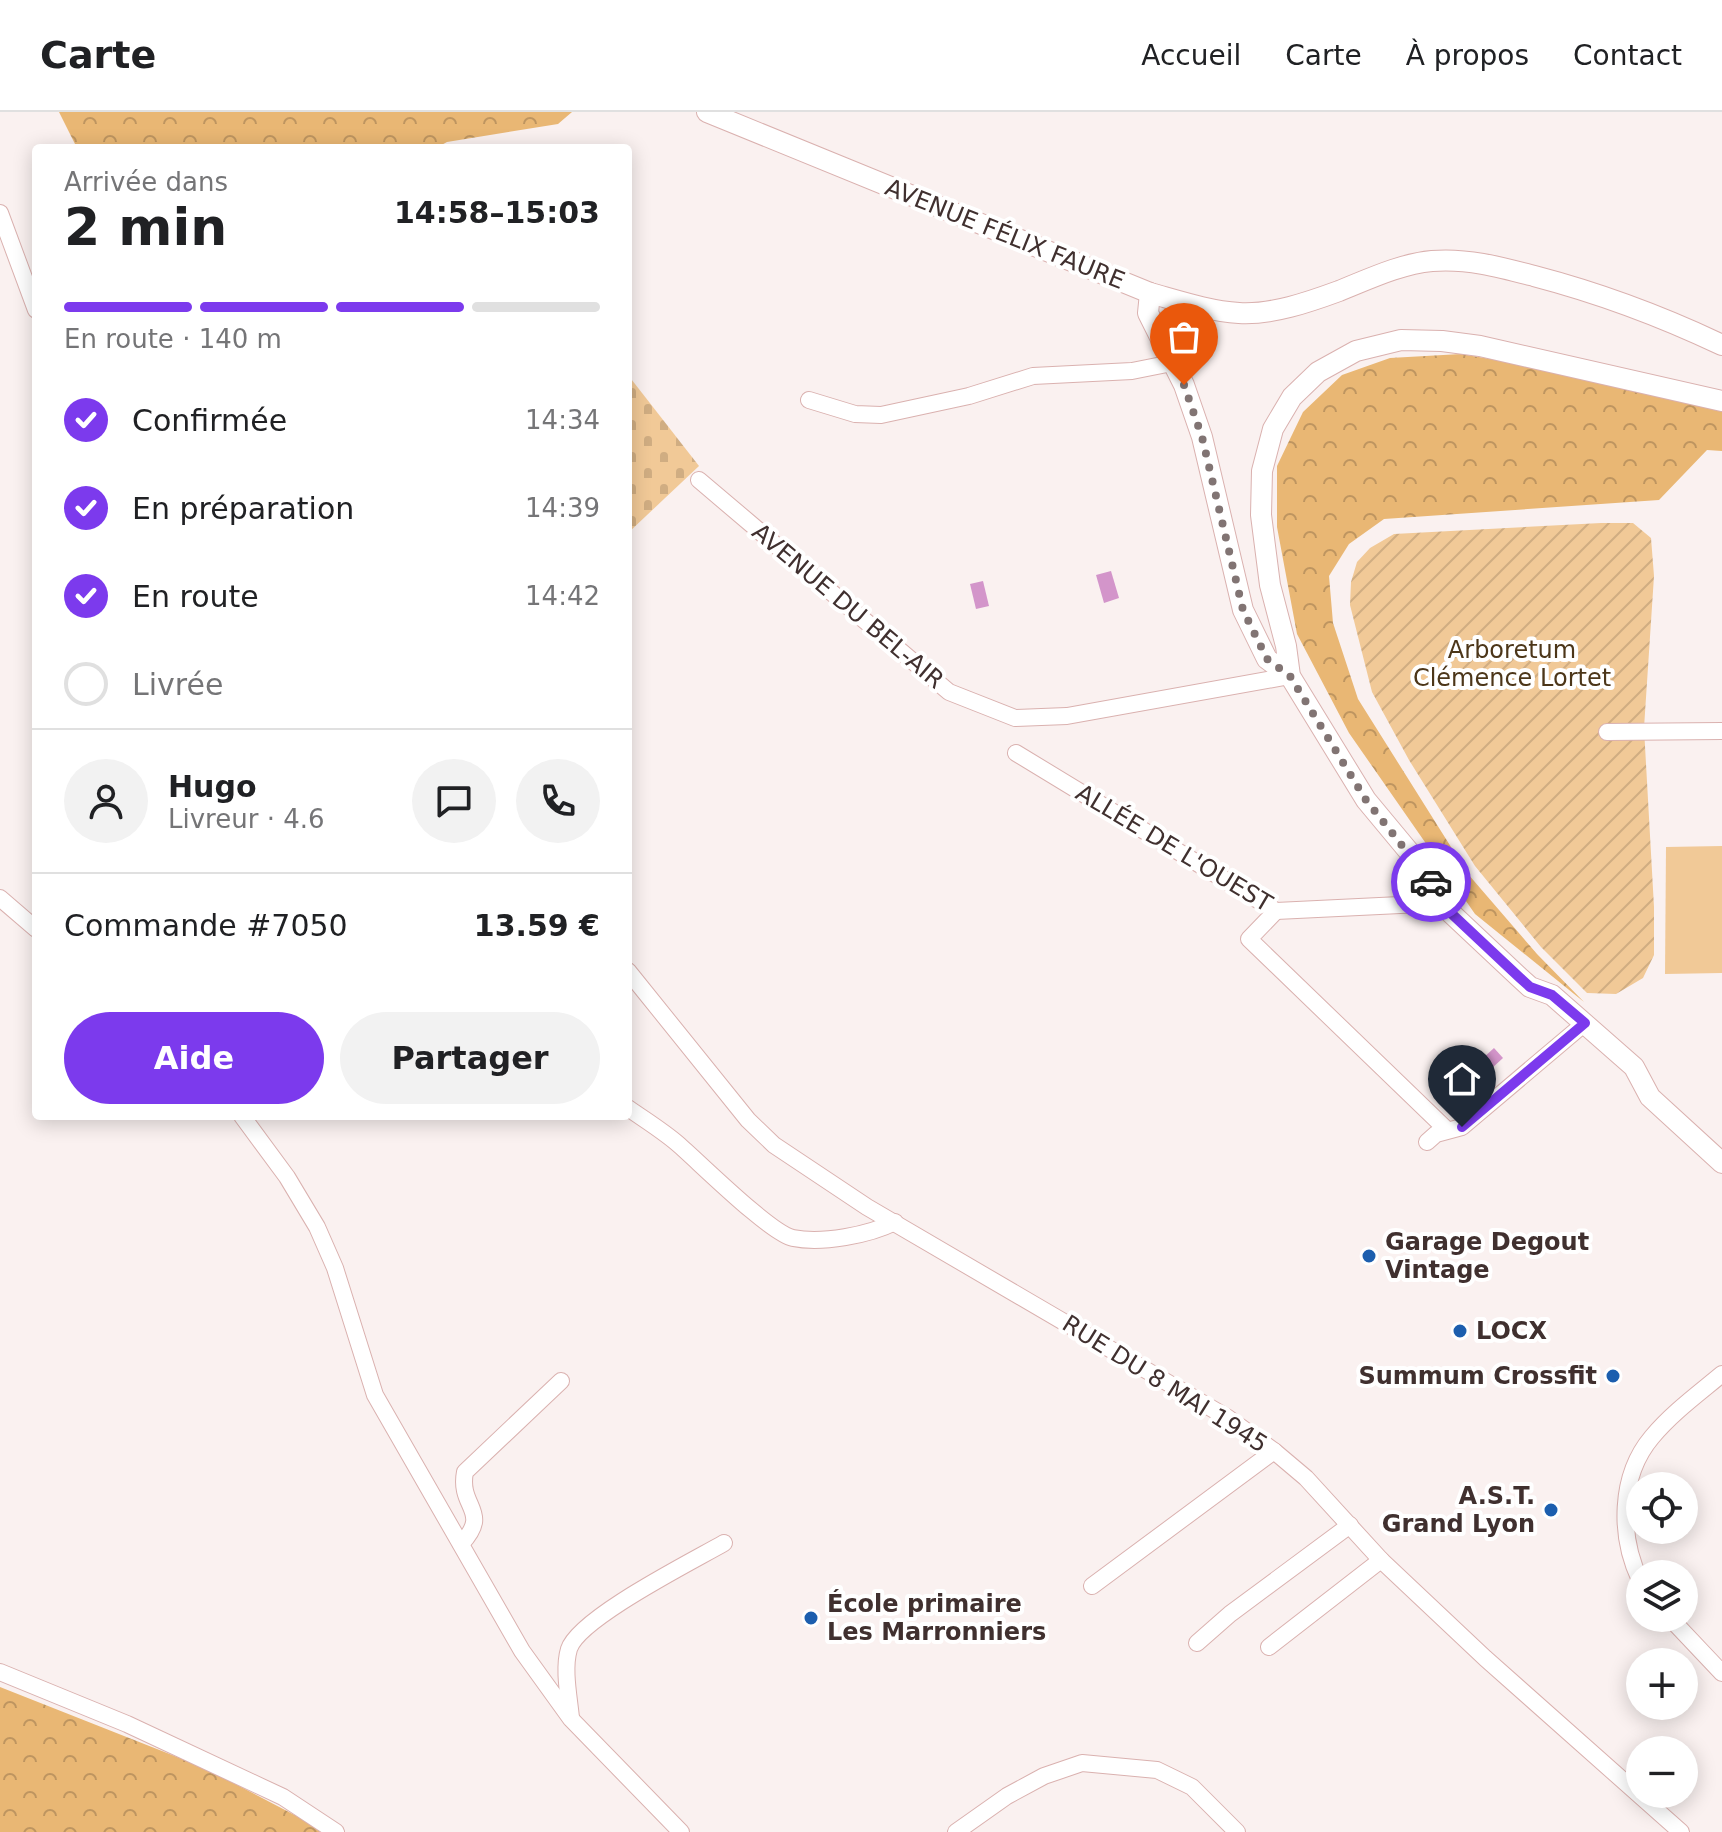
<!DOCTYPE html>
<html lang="fr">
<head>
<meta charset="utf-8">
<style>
	:root { --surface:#fff; --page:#f2f2f2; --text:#202124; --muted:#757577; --line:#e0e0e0; --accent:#7c3aed }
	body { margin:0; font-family:"DejaVu Sans",sans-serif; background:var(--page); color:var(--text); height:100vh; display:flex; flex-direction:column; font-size:30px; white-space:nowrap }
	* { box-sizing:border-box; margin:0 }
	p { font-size:26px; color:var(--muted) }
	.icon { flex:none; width:44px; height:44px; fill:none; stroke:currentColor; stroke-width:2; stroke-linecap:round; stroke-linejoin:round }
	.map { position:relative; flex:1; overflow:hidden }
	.drawer { position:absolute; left:32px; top:32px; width:600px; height:976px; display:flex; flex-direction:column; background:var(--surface); border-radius:8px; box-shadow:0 4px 20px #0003 }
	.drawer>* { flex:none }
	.controls { position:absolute; left:1626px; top:1360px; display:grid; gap:16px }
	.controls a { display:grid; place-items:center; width:72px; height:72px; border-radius:50%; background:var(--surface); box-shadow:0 4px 20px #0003; font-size:40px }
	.pin { position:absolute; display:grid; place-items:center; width:68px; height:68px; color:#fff; margin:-82px -34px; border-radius:50% 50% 50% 0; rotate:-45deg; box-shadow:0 0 8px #0007 }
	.pin .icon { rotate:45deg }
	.courier { position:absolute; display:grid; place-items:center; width:80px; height:80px; margin:-40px; border:6px solid #7c3aed; border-radius:50%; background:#fff; color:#222; box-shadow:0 2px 10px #0007 }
	.headline em { font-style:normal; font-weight:700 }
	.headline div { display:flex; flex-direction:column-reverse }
	.headline { display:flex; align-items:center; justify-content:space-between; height:136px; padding:0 32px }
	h1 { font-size:52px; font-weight:700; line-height:60px }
	.bar { display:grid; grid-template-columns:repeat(4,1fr); gap:12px 8px; align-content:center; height:96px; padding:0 32px }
	.bar i { height:10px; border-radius:6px; background:var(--line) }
	.bar .current { background:var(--accent) }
	.bar p { grid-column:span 4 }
	.line { display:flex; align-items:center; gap:20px; padding:0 32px; border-top:2px solid var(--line) }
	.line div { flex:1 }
	.round { display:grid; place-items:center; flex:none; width:84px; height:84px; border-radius:42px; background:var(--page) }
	ol { padding:0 32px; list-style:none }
	li { display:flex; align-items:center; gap:24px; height:88px }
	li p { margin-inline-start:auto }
	li .icon { padding:8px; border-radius:50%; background:var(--accent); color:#fff; stroke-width:4 }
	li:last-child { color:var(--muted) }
	li i { width:44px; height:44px; border:4px solid var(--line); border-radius:50% }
	.cta { display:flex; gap:16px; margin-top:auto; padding:16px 32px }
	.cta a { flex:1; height:92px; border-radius:48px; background:var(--accent); color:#fff; font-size:32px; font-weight:700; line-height:92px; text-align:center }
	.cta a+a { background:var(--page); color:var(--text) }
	header { display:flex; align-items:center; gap:48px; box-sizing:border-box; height:112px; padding:0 40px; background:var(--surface); border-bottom:2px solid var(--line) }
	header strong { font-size:38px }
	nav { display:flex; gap:44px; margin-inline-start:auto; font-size:28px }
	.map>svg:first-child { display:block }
</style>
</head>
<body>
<header>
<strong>Carte</strong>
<nav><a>Accueil</a><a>Carte</a><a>À propos</a><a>Contact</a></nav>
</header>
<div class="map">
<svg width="1722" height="1720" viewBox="0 0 1722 1720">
	<defs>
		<pattern id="forest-crowns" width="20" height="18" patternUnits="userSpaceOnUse" patternTransform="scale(2)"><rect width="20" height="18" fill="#e9b774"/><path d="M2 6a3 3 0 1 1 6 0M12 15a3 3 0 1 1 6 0" fill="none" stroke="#be9560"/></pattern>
		<pattern id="cemetery-stones" width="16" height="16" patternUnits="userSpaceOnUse" patternTransform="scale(2)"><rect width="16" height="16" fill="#f1c997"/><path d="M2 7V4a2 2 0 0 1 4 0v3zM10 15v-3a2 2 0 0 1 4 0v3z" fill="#d0ad82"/></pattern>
		<pattern id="garden-furrows" width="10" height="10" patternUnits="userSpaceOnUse" patternTransform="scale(2)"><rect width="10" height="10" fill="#f1c997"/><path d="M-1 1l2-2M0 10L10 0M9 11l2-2" fill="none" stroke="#d0ad82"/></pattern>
	</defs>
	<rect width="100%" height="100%" fill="#faf1f0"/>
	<polygon fill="#f1c997" points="1722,734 1722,861 1665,862 1666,735"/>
	<g fill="url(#forest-crowns)">
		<polygon points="59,0 572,0 558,12 447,30 436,36 77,36"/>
		<polygon points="1461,242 1537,255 1722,298 1722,339 1707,338 1659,388 1384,407 1349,432 1329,464 1333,511 1358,587 1468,762 1537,842 1584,890 1475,802 1349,621 1297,522 1277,415 1277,354 1303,300 1342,263 1390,246"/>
		<polygon points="0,1575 205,1656 306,1709 320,1720 0,1720"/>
	</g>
	<polygon fill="url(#cemetery-stones)" points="628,263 699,354 628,421"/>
	<polygon fill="url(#garden-furrows)" points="1601,411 1633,411 1651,426 1654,464 1644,616 1654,795 1654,843 1643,866 1616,882 1587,881 1541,835 1475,754 1409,648 1372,580 1350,493 1351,470 1357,450 1370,436 1394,422"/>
	<g fill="#d395ca">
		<polygon points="1111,459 1119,486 1104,491 1096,463"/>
		<polygon points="983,469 989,494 976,497 970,472"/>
		<polygon points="1494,936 1503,946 1479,968 1470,958"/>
	</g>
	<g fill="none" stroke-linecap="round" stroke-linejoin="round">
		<g stroke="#dab1af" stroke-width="18">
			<g id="minor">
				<polyline points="0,101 36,198"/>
				<polyline points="809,288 855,302 881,303 969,284 1033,264 1132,259 1172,251"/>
				<polyline points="699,368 949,580 1015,606 1067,604 1290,564"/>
				<polyline points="1607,620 1722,619"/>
				<polyline points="1016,641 1276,799 1421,792 1437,788"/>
				<polyline points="0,786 36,817"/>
				<polyline points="1276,799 1249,827 1447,1018"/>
				<polyline points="628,859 748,1008 774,1033 867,1095 1228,1306 1274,1339 1306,1366 1381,1448 1485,1546 1681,1720"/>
				<path d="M628 996C645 1008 663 1019 678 1032 700 1051 770 1121 793 1126 822 1132 869 1123 895 1110"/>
				<polyline points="242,1004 287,1065 317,1115 335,1156 375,1283 522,1539 571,1607 681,1720"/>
				<polyline points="1427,1030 1436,1022 1462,1015 1585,911"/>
				<path d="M461 1432C492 1399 458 1396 465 1360L561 1269"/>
				<path d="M1640 1468C1619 1424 1619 1364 1652 1325 1672 1301 1698 1282 1722 1262"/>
				<polyline points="1092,1474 1274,1339"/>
				<polyline points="1670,1506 1722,1561"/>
				<polyline points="1197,1531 1230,1502 1350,1413"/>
				<polyline points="1269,1535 1381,1448"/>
				<polyline points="0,1560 127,1612 283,1685 336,1720"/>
				<path d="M571 1606C569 1585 563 1557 569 1537 579 1506 693 1449 724 1431"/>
				<polyline points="956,1720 1007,1684 1044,1664 1082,1651 1157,1658 1192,1675 1237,1720"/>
			</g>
		</g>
		<g stroke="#dab1af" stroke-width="22">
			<g id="tertiary">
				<path d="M707 0 1150 181C1179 189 1209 199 1239 201 1272 203 1309 190 1339 179 1369 167 1400 152 1432 149 1467 146 1500 155 1534 164 1599 181 1661 204 1722 233"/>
				<polyline points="1150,181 1148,201 1184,273 1202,325 1243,498 1267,547 1290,564"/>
				<polyline points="1722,289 1480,234 1442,229 1401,228 1356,239 1318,260 1292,285 1273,317 1262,359 1261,403 1270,473 1286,534 1290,564 1366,688 1430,765 1437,788 1519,865 1530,875 1552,883 1634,955 1650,985 1722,1051"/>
			</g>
		</g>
		<use href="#minor" stroke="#fff" stroke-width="16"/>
		<use href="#tertiary" stroke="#fff" stroke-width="20"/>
	</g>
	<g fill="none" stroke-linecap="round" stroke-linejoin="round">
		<polyline stroke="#817473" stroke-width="8" stroke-dasharray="0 14.4" points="1184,273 1202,325 1243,498 1267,547 1290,564 1366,688 1431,770"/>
		<polyline stroke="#7c3aed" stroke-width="10" points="1431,770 1437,788 1519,865 1530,875 1552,883 1585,911 1462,1015"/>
	</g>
	<g fill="#1c5eae" stroke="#fff" stroke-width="3">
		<circle cx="1369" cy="1144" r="8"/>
		<circle cx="1460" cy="1219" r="8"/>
		<circle cx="1613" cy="1264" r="8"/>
		<circle cx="1551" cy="1398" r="8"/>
		<circle cx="811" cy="1506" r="8"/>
	</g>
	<g text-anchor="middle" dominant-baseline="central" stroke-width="8" stroke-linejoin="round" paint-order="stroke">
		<g font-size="24" fill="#40302f" stroke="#fff">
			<text transform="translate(1005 122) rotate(22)">AVENUE FÉLIX FAURE</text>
			<text transform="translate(848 494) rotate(40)">AVENUE DU BEL-AIR</text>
			<text transform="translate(1174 736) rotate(31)">ALLÉE DE L'OUEST</text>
			<text transform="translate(1165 1272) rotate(32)">RUE DU 8 MAI 1945</text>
		</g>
		<g font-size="24" fill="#4c3619" stroke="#fff">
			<text x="1512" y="538">Arboretum<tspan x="1512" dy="28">Clémence Lortet</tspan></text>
		</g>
		<g font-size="24" font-weight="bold" fill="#40302f" stroke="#fff" text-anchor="start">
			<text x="1385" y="1130">Garage Degout<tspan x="1385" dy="28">Vintage</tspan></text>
			<text x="1476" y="1219">LOCX</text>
			<text x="1597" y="1264" text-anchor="end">Summum Crossfit</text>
			<text x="1535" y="1384" text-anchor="end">A.S.T.<tspan x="1535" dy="28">Grand Lyon</tspan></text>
			<text x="827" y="1492">École primaire<tspan x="827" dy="28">Les Marronniers</tspan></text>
		</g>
	</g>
</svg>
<div class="controls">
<a><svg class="icon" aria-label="locate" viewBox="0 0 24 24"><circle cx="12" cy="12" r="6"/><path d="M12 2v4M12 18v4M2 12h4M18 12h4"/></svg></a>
<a><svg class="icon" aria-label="layers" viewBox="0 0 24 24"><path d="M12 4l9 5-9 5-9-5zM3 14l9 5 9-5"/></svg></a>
<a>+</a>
<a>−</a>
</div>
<div class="pin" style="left:1184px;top:273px;background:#ea580c"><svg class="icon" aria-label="bag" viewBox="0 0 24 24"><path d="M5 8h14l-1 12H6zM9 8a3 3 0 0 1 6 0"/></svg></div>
<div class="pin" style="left:1462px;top:1015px;background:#1f2937"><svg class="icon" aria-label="home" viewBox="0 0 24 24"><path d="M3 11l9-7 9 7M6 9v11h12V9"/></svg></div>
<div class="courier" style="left:1431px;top:770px"><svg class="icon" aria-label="car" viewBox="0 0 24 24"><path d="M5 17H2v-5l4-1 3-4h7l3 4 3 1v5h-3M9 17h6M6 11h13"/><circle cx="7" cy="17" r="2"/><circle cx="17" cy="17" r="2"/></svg></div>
<section class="drawer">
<div class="headline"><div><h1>2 min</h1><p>Arrivée dans</p></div><em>14:58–15:03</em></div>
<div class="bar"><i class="current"></i><i class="current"></i><i class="current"></i><i></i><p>En route · 140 m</p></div>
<ol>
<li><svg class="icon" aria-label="check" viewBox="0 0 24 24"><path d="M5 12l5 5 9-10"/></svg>Confirmée<p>14:34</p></li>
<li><svg class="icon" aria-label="check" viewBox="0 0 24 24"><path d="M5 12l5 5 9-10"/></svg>En préparation<p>14:39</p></li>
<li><svg class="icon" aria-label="check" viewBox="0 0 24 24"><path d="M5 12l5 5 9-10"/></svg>En route<p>14:42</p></li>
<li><i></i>Livrée</li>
</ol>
<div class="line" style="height:144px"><a class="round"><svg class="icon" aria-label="person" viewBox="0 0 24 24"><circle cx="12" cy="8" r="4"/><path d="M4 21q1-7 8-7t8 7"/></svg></a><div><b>Hugo</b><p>Livreur · 4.6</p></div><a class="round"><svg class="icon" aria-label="chat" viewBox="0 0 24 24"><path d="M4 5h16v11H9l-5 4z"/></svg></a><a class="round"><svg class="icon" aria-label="phone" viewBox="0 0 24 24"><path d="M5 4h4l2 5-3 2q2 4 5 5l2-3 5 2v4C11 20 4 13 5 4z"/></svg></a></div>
<div class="line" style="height:104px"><div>Commande #7050</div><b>13.59 €</b></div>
<div class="cta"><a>Aide</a><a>Partager</a></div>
</section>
</div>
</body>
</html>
